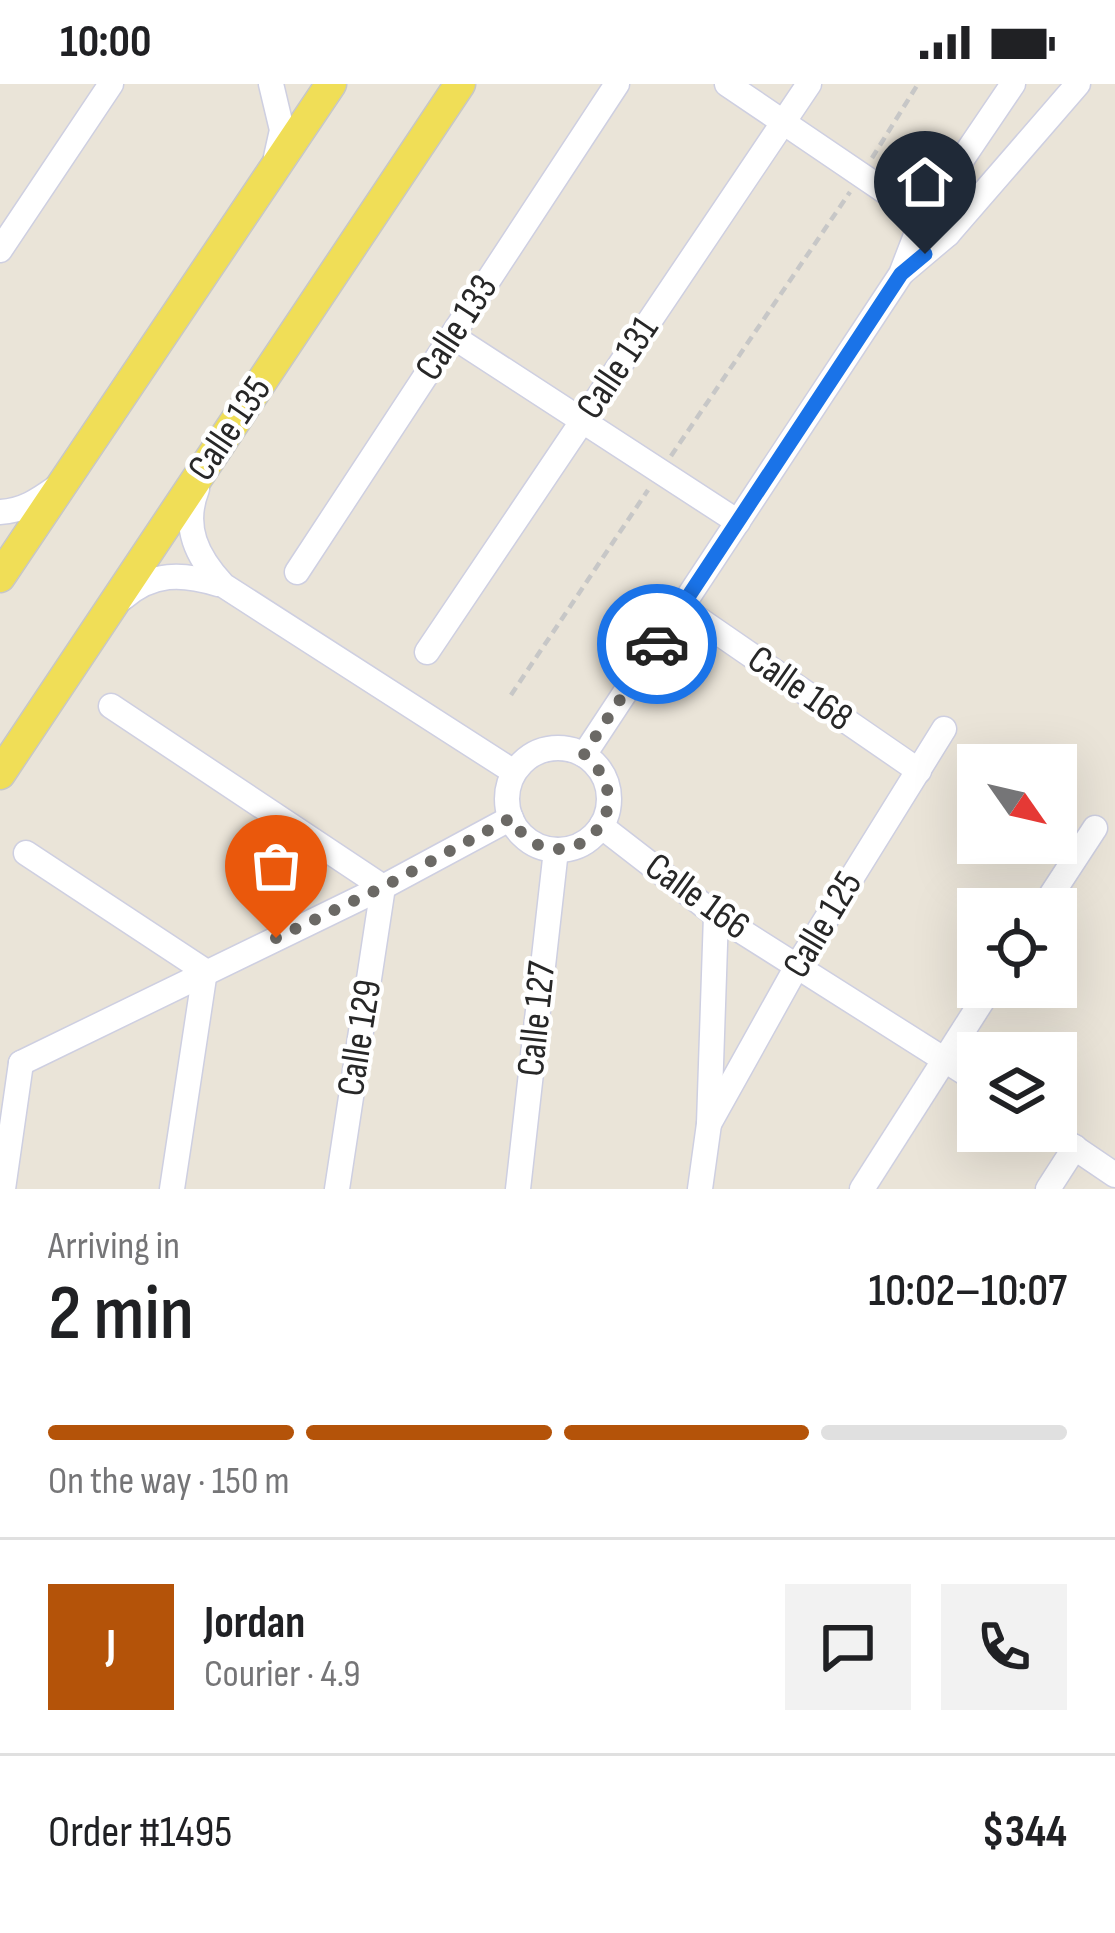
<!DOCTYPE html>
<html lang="en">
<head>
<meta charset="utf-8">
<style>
	:root { --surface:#fff; --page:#f2f2f2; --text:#202124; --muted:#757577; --line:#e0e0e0; --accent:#b45309 }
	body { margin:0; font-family:"Sofia Sans Condensed",sans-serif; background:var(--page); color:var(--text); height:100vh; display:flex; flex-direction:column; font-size:45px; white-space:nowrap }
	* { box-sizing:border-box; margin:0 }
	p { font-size:39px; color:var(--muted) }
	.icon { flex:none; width:66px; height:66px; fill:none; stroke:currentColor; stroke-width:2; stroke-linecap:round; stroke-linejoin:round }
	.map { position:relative; height:1105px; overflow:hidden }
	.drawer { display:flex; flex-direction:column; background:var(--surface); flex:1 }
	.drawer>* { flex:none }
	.needle { width:78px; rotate:124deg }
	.fabs { position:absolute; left:957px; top:660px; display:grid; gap:24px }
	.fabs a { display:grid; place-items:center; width:120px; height:120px; border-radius:0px; background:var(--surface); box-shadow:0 12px 48px #0002; font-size:60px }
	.pin { position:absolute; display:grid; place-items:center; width:102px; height:102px; color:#fff; margin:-123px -51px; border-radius:50% 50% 50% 0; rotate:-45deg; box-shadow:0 0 12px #0007 }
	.pin .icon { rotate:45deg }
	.courier { position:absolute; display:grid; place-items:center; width:120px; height:120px; margin:-60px; border:9px solid #1a73e8; border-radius:50%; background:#fff; color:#222; box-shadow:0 3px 15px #0007 }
	.headline em { font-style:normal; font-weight:600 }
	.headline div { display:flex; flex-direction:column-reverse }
	.headline { display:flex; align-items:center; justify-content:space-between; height:204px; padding:0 48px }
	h1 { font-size:78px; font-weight:600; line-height:90px }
	.bar { display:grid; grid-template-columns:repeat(4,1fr); gap:18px 12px; align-content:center; height:144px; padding:0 48px }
	.bar i { height:15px; border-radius:9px; background:var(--line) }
	.bar .selected { background:var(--accent) }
	.bar p { grid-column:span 4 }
	.line { display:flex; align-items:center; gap:30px; padding:0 48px; border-top:3px solid var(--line) }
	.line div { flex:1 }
	.round { display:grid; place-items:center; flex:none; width:126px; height:126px; border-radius:0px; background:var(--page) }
	.status { display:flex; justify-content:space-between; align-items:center; height:84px; padding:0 60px; background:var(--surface); direction:ltr }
	.status svg { height:33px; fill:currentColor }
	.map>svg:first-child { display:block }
</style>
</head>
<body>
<div class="status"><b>10:00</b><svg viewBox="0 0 49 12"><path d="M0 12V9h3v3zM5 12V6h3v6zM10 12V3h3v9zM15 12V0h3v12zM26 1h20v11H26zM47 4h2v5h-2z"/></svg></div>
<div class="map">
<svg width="1115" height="1105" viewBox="0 0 1115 1105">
	<rect width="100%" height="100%" fill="#eae4d8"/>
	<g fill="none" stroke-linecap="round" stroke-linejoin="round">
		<g stroke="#cecfe1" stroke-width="27">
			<g id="minor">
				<polyline points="271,0 282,46 276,73"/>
				<polyline points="727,0 948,150"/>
				<polyline points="0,166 111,0"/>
				<polyline points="903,188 948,150 1078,0"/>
				<polyline points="452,252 738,438"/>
				<path d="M197 405C182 443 197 473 223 501L514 688"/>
				<path d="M0 428C23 427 39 416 57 403"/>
				<polyline points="297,488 617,0"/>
				<path d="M123 514C153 488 182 489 218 500"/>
				<polyline points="681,523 919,687"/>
				<polyline points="427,568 809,0"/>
				<polyline points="111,622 383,803 337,1105"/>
				<circle cx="558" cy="715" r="51"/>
				<polyline points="584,671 901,190 923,133 1013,0"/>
				<polyline points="601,742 716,831 978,997"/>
				<polyline points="26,769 205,887 172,1105"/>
				<polyline points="1042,825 1095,744"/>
				<polyline points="21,979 383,803 511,734"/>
				<polyline points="709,1040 797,882 944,645"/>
				<polyline points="1050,1047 1115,1091"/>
				<polyline points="3,1105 21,979"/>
				<polyline points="518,1105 556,766"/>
				<polyline points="700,1105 709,1040 716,831"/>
				<polyline points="862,1105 991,903"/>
				<polyline points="1048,1105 1075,1063"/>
			</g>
		</g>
		<g stroke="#c7c7c7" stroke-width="33">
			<g id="major">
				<polyline points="0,493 331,0"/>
				<polyline points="0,690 460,0"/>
			</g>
		</g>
		<g stroke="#c7c7c7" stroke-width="4.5" stroke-dasharray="9 6" stroke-linecap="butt">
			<polyline points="872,74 918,0"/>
			<polyline points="671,372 850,108"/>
			<polyline points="511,611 648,406"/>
		</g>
		<use href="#minor" stroke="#fff" stroke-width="24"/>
		<use href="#major" stroke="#f0de57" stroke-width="30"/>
	</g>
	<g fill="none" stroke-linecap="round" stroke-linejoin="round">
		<path stroke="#6b6965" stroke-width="12" stroke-dasharray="0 21.6" d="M276 854 383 803 511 734C554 810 654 730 584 670L657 560"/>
		<polyline stroke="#1a73e8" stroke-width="15" points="657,560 901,190 925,170"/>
	</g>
	<g text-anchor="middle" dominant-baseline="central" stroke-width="9" stroke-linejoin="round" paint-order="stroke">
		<g font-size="39" fill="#272727" stroke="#fff">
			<text transform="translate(457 244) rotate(-57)">Calle 133</text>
			<text transform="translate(618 284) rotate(-56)">Calle 131</text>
			<text transform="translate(230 345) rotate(-56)">Calle 135</text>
			<text transform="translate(800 605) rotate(35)">Calle 168</text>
			<text transform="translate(697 813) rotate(36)">Calle 166</text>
			<text transform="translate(823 841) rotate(-59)">Calle 125</text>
			<text transform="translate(537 935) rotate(-84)">Calle 127</text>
			<text transform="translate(360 954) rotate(-81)">Calle 129</text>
		</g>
	</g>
</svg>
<div class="fabs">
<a><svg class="needle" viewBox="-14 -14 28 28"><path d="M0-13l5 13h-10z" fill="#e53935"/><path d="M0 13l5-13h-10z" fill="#757577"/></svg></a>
<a><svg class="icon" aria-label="locate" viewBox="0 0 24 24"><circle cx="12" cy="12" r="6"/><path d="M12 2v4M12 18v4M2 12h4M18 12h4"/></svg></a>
<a><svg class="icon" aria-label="layers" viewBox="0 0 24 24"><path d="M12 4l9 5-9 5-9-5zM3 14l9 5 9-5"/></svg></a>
</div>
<div class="pin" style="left:276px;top:854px;background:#ea580c"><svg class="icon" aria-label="bag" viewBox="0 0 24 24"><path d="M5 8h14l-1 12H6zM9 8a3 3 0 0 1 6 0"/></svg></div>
<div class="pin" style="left:925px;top:170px;background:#1f2937"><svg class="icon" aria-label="home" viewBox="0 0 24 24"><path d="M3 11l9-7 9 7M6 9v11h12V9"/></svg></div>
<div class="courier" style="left:657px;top:560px"><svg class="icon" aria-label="car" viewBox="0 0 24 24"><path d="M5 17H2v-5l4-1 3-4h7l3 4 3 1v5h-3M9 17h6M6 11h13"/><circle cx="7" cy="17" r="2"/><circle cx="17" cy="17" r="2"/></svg></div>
</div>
<section class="drawer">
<div class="headline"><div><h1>2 min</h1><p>Arriving in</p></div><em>10:02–10:07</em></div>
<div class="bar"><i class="selected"></i><i class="selected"></i><i class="selected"></i><i></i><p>On the way · 150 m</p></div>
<div class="line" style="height:216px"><b class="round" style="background:var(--accent);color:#fff">J</b><div><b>Jordan</b><p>Courier · 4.9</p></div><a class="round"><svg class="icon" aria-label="chat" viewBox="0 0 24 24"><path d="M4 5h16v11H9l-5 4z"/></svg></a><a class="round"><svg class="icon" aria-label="phone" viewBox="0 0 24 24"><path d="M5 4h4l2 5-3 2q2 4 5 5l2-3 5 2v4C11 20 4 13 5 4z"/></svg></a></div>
<div class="line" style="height:156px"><div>Order #1495</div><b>$344</b></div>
</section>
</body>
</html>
